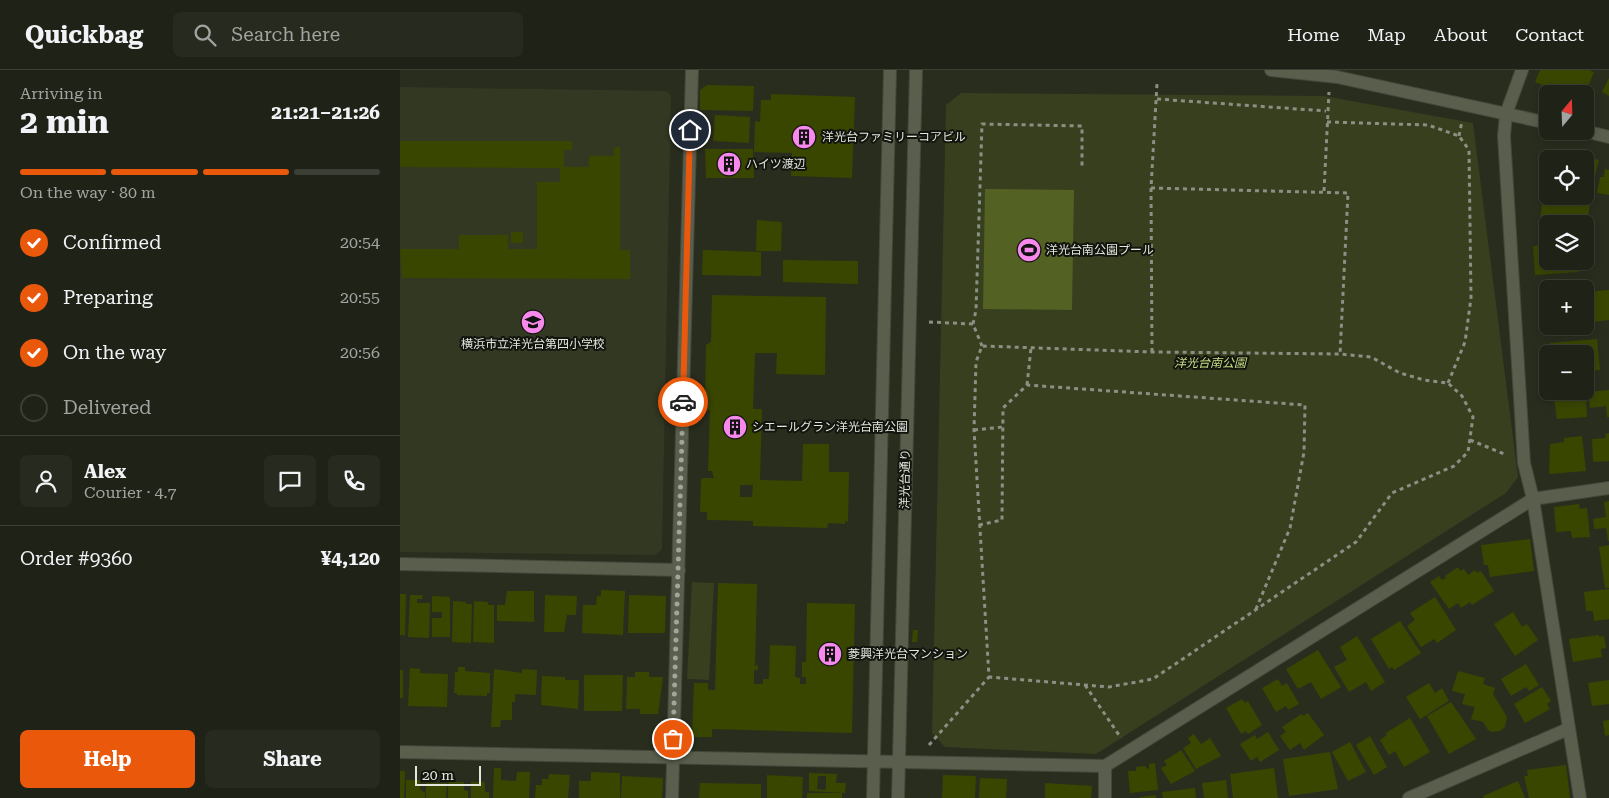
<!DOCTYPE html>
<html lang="en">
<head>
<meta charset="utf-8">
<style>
	:root { --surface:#1f2216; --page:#272a1f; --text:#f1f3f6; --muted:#a1a4a1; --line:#3c3f35; --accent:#ea580c }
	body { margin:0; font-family:"Roboto Serif","Noto Sans JP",serif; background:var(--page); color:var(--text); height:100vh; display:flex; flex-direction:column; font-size:19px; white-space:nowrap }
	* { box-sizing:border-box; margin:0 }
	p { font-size:16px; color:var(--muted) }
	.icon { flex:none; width:28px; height:28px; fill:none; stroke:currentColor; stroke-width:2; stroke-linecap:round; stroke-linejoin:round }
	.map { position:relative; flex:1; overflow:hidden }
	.drawer { display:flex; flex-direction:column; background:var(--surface); width:400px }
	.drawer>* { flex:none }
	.needle { width:32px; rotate:19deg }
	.fabs { position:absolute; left:1139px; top:15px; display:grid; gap:10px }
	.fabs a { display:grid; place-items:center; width:55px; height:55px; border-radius:8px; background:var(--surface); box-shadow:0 2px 8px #0003,0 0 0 1px var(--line); font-size:25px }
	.scale { position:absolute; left:15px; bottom:12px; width:66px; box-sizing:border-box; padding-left:5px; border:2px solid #e3e6dc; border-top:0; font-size:14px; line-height:18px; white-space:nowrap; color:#e3e6dc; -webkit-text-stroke:4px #12140e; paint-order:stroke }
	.pin { position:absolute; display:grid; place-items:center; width:42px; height:42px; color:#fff; margin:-21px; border:2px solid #fff; border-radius:50%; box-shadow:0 1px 5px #0007 }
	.courier { position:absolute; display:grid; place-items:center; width:50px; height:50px; margin:-25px; border:4px solid #ea580c; border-radius:50%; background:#fff; color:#222; box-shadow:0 1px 6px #0007 }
	.summary em { font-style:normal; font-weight:700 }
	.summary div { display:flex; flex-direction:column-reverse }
	.summary { display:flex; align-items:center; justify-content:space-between; height:85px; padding:0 20px }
	h1 { font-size:32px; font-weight:700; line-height:38px }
	.bar { display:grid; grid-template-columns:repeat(4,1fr); gap:8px 5px; align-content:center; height:60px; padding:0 20px }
	.bar i { height:6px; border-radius:4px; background:var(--line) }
	.bar .current { background:var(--accent) }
	.bar p { grid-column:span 4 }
	.line { display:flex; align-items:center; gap:12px; padding:0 20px; border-top:1px solid var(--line) }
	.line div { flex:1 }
	.round { display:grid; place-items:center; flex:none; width:52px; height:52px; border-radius:8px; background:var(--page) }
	ol { padding:0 20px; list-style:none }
	li { display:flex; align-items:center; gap:15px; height:55px }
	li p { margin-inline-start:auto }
	li .icon { padding:5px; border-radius:50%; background:var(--accent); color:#fff; stroke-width:4 }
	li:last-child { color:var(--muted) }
	li i { width:28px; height:28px; border:2px solid var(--line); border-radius:50% }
	.action { display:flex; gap:10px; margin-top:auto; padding:10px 20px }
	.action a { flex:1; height:58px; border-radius:8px; background:var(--accent); color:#fff; font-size:20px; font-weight:700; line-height:58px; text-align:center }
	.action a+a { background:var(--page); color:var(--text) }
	header { display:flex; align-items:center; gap:30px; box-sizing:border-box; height:70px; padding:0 25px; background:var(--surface); border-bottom:1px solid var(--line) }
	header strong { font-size:24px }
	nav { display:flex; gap:28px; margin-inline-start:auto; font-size:18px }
	.search { width:350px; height:45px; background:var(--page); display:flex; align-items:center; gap:12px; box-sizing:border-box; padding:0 18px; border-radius:8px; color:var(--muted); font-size:19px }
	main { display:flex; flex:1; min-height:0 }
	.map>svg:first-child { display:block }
</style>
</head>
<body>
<header>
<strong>Quickbag</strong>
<div class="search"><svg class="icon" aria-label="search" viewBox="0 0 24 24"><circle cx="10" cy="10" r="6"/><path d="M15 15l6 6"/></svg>Search here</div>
<nav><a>Home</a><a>Map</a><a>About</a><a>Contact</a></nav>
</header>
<main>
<section class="drawer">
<div class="summary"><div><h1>2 min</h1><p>Arriving in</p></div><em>21:21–21:26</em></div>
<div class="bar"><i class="current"></i><i class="current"></i><i class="current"></i><i></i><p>On the way · 80 m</p></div>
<ol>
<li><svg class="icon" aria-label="check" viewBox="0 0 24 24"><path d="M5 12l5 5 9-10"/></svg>Confirmed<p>20:54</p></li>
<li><svg class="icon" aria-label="check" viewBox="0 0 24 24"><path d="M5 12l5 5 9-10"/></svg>Preparing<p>20:55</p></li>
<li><svg class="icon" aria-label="check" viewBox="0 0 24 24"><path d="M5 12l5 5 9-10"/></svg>On the way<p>20:56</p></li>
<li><i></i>Delivered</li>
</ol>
<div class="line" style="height:90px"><a class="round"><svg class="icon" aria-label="person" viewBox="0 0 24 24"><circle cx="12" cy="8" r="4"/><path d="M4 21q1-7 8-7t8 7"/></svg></a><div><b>Alex</b><p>Courier · 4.7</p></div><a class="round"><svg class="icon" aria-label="chat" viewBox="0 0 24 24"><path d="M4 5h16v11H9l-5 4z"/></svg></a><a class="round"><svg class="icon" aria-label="phone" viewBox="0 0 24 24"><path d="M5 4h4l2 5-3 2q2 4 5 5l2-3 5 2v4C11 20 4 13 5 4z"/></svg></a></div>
<div class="line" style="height:65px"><div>Order #9360</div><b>¥4,120</b></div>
<div class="action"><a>Help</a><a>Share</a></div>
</section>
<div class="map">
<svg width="1209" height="728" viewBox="0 0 1209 728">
	<rect width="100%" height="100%" fill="#292d1e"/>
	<polygon fill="#323822" points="0,17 266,21 271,25 262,479 256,485 0,482"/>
	<g fill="#373f1e">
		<polygon points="561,23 924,26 1073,53 1118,407 1106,423 696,684 545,677 532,663 546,35"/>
		<polygon points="292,512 314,513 309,610 287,609"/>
	</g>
	<polygon fill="#536123" points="585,119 674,120 672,240 583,239"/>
	<g fill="#394600" fill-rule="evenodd">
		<polygon points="1140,0 1189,0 1194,2 1185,24 1164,24 1135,12"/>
		<polygon points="1209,8 1209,26 1202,22"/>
		<polygon points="307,15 354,16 353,41 300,40 300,20"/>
		<polygon points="371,24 455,27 452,108 391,106 392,83 354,82 355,51 360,52 361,30 371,30"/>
		<polygon points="315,45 350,47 349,73 313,71"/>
		<polygon points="0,71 172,71 172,80 164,80 164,97 189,97 189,86 214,86 214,77 220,77 220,180 230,180 230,209 2,208 0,179 59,179 59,165 108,165 108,179 137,179 137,112 160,112 160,98 0,97"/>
		<polygon points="305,79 353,79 354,108 306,108"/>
		<polygon points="1176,84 1199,90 1192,118 1185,116 1185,89 1170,89 1171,86 1175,87"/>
		<polygon points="1205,99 1209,100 1209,125 1197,123 1200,107 1204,107"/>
		<polygon points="1143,126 1190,132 1187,156 1185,154 1140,151"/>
		<polygon points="357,150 382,152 381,181 356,181"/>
		<rect x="111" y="162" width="12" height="11"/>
		<polygon points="1148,175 1148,191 1179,191 1179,202 1135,205 1133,176"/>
		<polygon points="303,180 361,182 361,206 302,205"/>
		<polygon points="383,190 458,191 458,214 383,212"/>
		<polygon points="1209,220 1209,250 1185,253 1185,222"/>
		<path d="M312 225 426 227 425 305 376 304 377 283H355L353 339H362L360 410 402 411 403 374H429V402H449L448 452 445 451V454L428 453 427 458 353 456V451L307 450V442H300L301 410 303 408H314L312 401H308L310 340H305L306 275 311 272ZM340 415H353L352 427H340Z"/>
		<polygon points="1197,269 1200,300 1185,302 1185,284 1146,284 1151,281 1150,273"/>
		<polygon points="1209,320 1209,347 1207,347 1206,336 1190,338 1188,322"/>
		<polygon points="1186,327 1187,347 1157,349 1154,329"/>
		<polygon points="1209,363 1209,391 1193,392 1192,369 1206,368 1205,364"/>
		<polygon points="1182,366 1186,401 1149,404 1150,374 1164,372 1164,368"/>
		<polygon points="1209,431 1209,471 1208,471 1206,458 1194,459 1193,449 1206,447 1204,432"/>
		<polygon points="1179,434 1180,439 1187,438 1190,467 1172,468 1171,461 1156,462 1154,437"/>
		<polygon points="1130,469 1134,501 1090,507 1088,495 1084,495 1081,475"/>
		<polygon points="1209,475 1209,518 1205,518 1199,477"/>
		<polygon points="1058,497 1060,501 1064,499 1068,505 1075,500 1077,503 1081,501 1094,521 1072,535 1070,532 1061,538 1058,533 1049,539 1030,512 1039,506 1042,510 1046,508 1045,506"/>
		<polygon points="318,513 357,514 355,596 358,595 358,600 354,600 354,614 363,614 363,609 369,609 370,575 396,576 395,607 400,608 400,614 406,614 406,607 402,607 402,592 406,592 407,533 455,534 452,663 312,659 312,667 292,667 294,613 308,613 308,620 315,620"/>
		<polygon points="1209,519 1209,549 1194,551 1193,541 1186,541 1184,522"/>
		<polygon points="201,520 225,521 223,565 182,563 183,535 196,535 197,526 201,526"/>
		<polygon points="107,521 134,521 134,552 97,551 97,535 105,535"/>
		<polygon points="0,524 6,524 5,565 0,565"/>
		<polygon points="10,525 23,525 22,529 17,529 17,533 30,533 29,568 8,567"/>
		<polygon points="145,525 177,526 176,545 167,545 164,562 144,562"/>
		<polygon points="229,525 266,526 265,562 263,563 228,563"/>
		<polygon points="32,526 50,527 50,567 32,567 32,548 42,548 42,542 32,542"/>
		<polygon points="1035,527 1056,560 1037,573 1034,569 1021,577 1007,556 1015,550 1010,543"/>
		<polygon points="53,531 66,532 66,534 72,534 71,573 52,572"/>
		<polygon points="74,531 88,532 88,535 94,535 94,573 73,572"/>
		<polygon points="1113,542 1122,557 1127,554 1138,570 1115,586 1094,554"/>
		<polygon points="1000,551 1021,583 994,600 992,597 989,599 971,569"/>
		<polygon points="513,560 518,560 517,572 512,572"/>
		<polygon points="1199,565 1199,567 1204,566 1206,578 1201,579 1202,587 1173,592 1169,569"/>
		<polygon points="957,566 985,612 971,621 966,612 949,622 934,597 947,590 940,577"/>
		<polygon points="918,580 941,617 921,629 911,612 898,619 886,599"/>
		<polygon points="1126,594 1139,615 1129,621 1126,617 1111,626 1101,609"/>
		<polygon points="58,597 65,597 65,601 90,603 90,623 87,623 87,626 57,625 57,623 54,623 55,602 58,602"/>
		<polygon points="10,598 20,599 20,603 48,604 47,637 8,636"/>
		<polygon points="94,599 122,603 122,599 137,600 136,625 115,624 115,632 112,632 112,650 101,650 100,657 91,657"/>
		<rect x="0" y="600" width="3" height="28"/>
		<polygon points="1058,601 1085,608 1083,614 1095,618 1093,624 1107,647 1105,657 1100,661 1092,662 1088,660 1083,652 1071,649 1075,637 1062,634 1065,624 1052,621"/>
		<polygon points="235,602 249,602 249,607 263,607 258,644 240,644 240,639 226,639 227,607 235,607"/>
		<polygon points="184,605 223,605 222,641 184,641"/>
		<polygon points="142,606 165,607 165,610 179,610 178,639 141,635"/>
		<polygon points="878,609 882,616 887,613 899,634 888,640 886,636 876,642 862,618"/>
		<polygon points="1209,610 1209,634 1192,636 1188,613"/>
		<polygon points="1029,613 1035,623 1042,618 1049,631 1020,649 1006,627"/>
		<polygon points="1142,617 1151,631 1147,634 1150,639 1125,653 1114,634"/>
		<polygon points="842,629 845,633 848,631 862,655 848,664 846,661 841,664 826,638"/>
		<polygon points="1051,632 1076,669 1049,684 1027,646"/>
		<polygon points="908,643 924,665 904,680 900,673 890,680 880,666 886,662 882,657 901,644 903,646"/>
		<polygon points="1010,648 1030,682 1004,697 995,681 989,685 980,670 987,665 986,663"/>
		<polygon points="1209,650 1209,665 1205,666 1203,651"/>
		<polygon points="868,662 879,680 860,692 857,687 851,691 840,674 855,665 857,669"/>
		<polygon points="794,664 801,674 810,668 821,686 796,699 783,678 791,673 788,668"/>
		<polygon points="970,666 987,697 974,705 956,675"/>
		<polygon points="950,672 966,702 948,711 932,682"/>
		<polygon points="781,680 795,701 771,714 761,698 767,695 764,691"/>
		<polygon points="930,682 938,719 889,726 883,689"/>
		<polygon points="755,693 758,720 730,723 728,701 736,701 736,697 745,696 749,700 749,694"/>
		<polygon points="1166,695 1170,728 1129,728 1124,706 1128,706 1127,700"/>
		<polygon points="94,698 101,698 101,710 116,711 117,702 130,702 129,728 93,728"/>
		<polygon points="874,698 878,728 833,728 830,704"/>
		<polygon points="0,701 5,701 4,728 0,728"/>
		<polygon points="191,702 220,703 220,728 179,728 179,711 191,711"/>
		<path d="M409 703 437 704 436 713H446L445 723 409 721ZM418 706H426V720L417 719Z"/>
		<polygon points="149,704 170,705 168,728 135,728 136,715 142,715 142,709 148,709"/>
		<polygon points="367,705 403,707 402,728 367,728"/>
		<polygon points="543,705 576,706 575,728 542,728"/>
		<polygon points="222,706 263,708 262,728 221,728"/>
		<polygon points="580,708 607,709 606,728 579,728"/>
		<polygon points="6,710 20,710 20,719 25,723 25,728 6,728"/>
		<polygon points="826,710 828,728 804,728 802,713"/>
		<polygon points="1118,711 1125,728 1084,728 1083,726"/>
		<polygon points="48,712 64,712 64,720 68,721 68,728 48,728"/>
		<polygon points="71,712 85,712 85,722 89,722 89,728 71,728"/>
		<polygon points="26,713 47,713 46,728 26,728"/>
		<polygon points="300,713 361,714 361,728 299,728"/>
		<polygon points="645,713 692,716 691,728 645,728"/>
		<polygon points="795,718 796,728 763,728 762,722"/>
		<rect x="407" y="723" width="35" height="5"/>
		<polygon points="756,725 756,728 740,728 740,727"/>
	</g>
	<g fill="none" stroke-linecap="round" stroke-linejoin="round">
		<g stroke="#44473a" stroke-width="14">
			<g id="minor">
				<polyline points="1122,0 1106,44 1104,66 1124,393 1133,429 1180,728"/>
				<polyline points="0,494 279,500"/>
				<polyline points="0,682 705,696 1133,429 1209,418"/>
				<polyline points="705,696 705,728"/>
				<polyline points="272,728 292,0"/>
				<polyline points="1009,728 1168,659"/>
			</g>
		</g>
		<g stroke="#44473a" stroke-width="14">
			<g id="tertiary">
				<polyline points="871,0 937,7 1148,53"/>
				<polyline points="1184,61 1209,67"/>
				<polyline points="473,728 490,0"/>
				<polyline points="498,728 516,0"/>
			</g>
		</g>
		<g stroke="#8c8f83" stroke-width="3" stroke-dasharray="4 4" stroke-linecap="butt">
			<polyline points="757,29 926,41"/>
			<polyline points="927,52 1028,55 1059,66 1069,80 1071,228 1065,272 1048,313"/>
			<polyline points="1059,66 1062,51"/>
			<polyline points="751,118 948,123 940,284"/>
			<polyline points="924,121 929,22"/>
			<polyline points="529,252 573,254 582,276"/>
			<polyline points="573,254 576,240 582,54 682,56 682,97"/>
			<polyline points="752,282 751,118 757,14"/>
			<polyline points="627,315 631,278"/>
			<polyline points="574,360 603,357"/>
			<polyline points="1070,370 1107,385"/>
			<polyline points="579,455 602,450 603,338 627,315 905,335 904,382 890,458 856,539"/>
			<polyline points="685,615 721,668"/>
			<polyline points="529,675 589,607 574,360 576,292 582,276 752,282 940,284 971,287 1000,303 1024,310 1048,313 1062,326 1073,347 1068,382 1054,396 992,423 956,472 753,609 709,617 589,607"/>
		</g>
		<use href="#minor" stroke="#595e4d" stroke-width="12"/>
		<use href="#tertiary" stroke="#595e4d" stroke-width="12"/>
	</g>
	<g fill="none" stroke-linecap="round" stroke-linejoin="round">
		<polyline stroke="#a2a59a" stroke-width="5" stroke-dasharray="0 9" points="273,669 283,332"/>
		<polyline stroke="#ea580c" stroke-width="6" points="283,332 290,60"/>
	</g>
	<defs>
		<g id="building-disc" transform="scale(1.25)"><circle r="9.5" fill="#f788ec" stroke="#12140e"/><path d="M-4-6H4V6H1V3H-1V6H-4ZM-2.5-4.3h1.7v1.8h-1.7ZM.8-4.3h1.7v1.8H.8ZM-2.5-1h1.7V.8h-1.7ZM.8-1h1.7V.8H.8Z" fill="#111"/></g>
		<g id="stadium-disc" transform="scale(1.25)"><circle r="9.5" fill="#f788ec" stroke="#12140e"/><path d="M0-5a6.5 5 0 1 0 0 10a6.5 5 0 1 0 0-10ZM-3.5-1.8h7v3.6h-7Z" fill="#111"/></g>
		<g id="school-disc" transform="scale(1.25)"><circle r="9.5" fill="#f788ec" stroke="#12140e"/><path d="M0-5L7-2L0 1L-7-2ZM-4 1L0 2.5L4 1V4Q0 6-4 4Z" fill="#111"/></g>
	</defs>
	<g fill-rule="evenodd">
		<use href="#building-disc" x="404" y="67"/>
		<use href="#building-disc" x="329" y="94"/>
		<use href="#stadium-disc" x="629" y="180"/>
		<use href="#school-disc" x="133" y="252"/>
		<use href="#building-disc" x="335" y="357"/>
		<use href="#building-disc" x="430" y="584"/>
	</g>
	<g text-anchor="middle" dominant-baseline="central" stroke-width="4" stroke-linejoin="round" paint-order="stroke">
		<g font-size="12" fill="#e3e6dc" stroke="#12140e" text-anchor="start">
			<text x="422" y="67">洋光台ファミリーコアビル</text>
			<text x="346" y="94">ハイツ渡辺</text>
			<text x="646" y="180">洋光台南公園プール</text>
			<text x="133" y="274" text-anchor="middle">横浜市立洋光台第四小学校</text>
			<text x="352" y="357">シエールグラン洋光台南公園</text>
			<text x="448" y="584">菱興洋光台マンション</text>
		</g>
		<g font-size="12" font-style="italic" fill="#c7de84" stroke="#12140e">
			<text x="810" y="293">洋光台南公園</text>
		</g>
		<g font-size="12" fill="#e3e6dc" stroke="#12140e">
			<text transform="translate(505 409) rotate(-89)">洋光台通り</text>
		</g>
	</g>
</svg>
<div class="fabs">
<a><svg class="needle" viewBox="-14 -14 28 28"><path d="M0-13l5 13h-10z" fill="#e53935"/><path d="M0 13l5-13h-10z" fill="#a1a4a1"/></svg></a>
<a><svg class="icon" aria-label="locate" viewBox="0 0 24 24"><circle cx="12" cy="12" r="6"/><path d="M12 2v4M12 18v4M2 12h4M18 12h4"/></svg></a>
<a><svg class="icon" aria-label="layers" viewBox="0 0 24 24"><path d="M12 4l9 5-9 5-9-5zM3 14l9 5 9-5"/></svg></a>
<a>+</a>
<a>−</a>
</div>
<div class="scale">20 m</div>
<div class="pin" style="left:273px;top:669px;background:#ea580c"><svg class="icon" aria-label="bag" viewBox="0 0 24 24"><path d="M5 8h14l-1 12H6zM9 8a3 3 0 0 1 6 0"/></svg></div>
<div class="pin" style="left:290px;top:60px;background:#1f2937"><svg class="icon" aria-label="home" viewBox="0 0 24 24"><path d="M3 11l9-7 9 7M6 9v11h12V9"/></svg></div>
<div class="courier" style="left:283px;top:332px"><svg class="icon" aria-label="car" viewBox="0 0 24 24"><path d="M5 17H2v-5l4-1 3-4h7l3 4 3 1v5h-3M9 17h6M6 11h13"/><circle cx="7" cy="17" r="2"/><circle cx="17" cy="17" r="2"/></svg></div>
</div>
</main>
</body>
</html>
